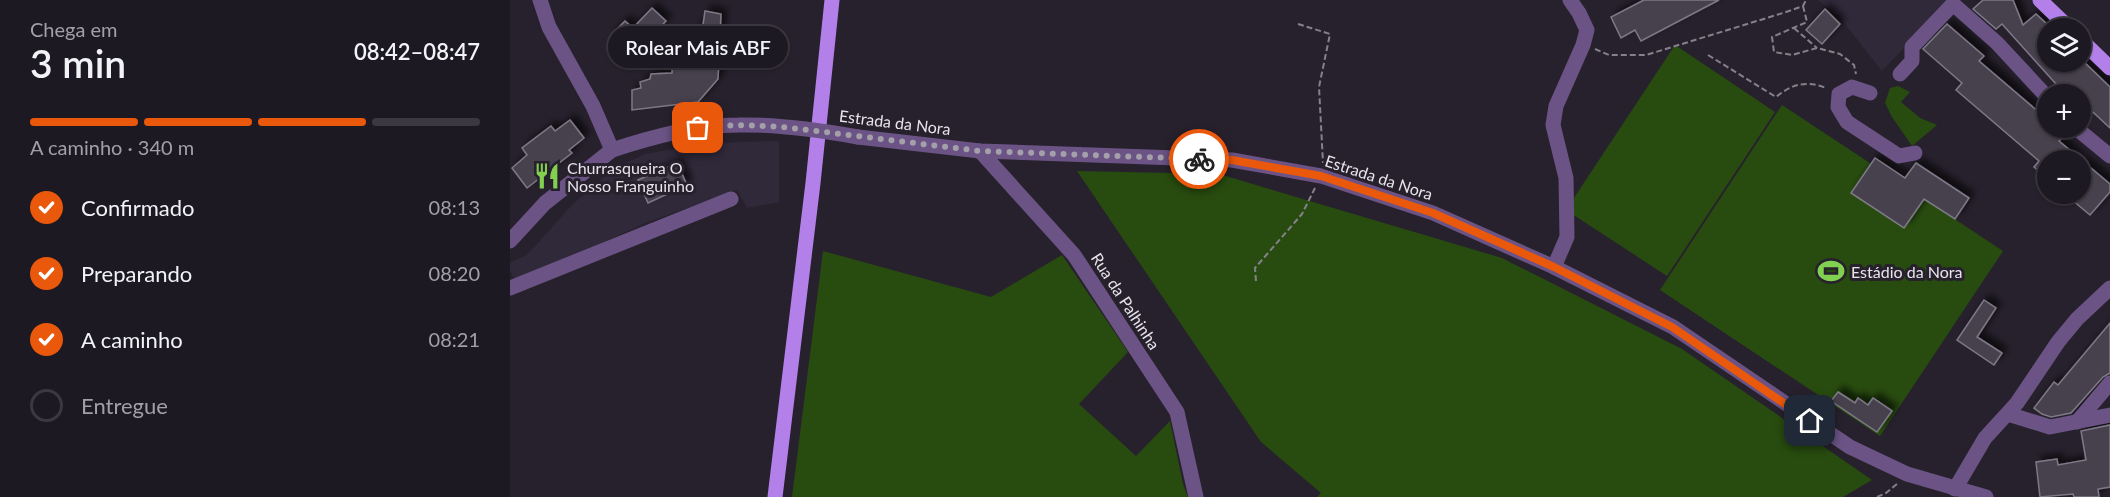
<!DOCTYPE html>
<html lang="pt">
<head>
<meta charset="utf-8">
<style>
	:root { --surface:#1d1922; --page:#2a262f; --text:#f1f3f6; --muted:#a0a0a5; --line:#3b3840; --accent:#ea580c }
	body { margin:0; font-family:Lato,sans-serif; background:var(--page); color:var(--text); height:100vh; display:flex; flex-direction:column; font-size:22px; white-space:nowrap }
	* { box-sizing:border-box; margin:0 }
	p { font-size:20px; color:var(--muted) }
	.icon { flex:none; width:33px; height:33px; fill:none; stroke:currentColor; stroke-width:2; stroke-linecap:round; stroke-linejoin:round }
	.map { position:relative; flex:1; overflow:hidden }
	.panel { display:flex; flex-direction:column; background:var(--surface); width:510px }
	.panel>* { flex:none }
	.fabs { position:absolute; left:1527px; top:18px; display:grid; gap:12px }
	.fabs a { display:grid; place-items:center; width:54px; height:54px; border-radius:50%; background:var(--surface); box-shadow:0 2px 4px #0004,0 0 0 2px var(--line); font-size:30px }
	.pin { position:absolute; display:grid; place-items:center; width:51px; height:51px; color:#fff; margin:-26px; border-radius:12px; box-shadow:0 3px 9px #0006 }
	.courier { position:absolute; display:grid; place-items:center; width:60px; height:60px; margin:-30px; border:4px solid #ea580c; border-radius:50%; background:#fff; color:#222; box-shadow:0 2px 8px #0007 }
	.bubble { position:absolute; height:42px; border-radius:21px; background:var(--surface); box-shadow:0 2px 4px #0004,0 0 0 2px var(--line); font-size:20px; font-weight:600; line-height:42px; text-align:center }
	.headline em { font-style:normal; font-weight:600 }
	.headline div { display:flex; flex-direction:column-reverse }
	.headline { display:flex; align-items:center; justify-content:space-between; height:102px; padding:0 30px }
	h1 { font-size:39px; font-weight:600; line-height:45px }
	.bar { display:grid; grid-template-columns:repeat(4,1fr); gap:9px 6px; align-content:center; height:72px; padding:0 30px }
	.bar i { height:8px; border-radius:4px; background:var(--line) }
	.bar .on { background:var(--accent) }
	.bar p { grid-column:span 4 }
	ol { padding:0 30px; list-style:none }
	li { display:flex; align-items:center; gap:18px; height:66px }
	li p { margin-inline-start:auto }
	li .icon { padding:6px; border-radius:50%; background:var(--accent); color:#fff; stroke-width:4 }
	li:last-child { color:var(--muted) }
	li i { width:33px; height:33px; border:3px solid var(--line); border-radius:50% }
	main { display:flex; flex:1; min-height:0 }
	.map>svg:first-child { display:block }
</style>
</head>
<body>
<main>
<section class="panel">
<div class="headline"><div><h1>3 min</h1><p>Chega em</p></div><em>08:42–08:47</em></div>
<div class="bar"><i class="on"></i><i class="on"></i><i class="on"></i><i></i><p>A caminho · 340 m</p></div>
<ol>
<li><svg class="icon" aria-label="check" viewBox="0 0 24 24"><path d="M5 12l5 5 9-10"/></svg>Confirmado<p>08:13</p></li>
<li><svg class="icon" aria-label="check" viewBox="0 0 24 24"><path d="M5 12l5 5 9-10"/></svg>Preparando<p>08:20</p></li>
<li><svg class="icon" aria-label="check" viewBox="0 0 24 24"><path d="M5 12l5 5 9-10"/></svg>A caminho<p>08:21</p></li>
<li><i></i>Entregue</li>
</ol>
</section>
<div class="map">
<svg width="1600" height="497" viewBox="0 0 1600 497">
	<defs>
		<filter id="shadow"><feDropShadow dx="5.5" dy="-5.5" stdDeviation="3" flood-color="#0009"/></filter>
	</defs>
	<rect width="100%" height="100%" fill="#27212d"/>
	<g fill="#30293a">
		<polygon points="1308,0 1439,0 1372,71 1328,15"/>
		<polygon points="269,141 269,202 237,208 227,190 138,222 5,282 0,270 0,263 17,255 62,205 103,169 135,154 200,143"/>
	</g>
	<g fill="#284c0f">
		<polygon points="1165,45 1265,112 1157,276 1056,210"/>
		<polygon points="1388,86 1400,92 1391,102 1410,118 1427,125 1402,146 1382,117 1375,103 1380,88"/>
		<polygon points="1272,105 1493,251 1370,436 1150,290"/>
		<polygon points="567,171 709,174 992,258 1172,349 1362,480 1333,497 807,497 811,493 751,442"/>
		<polygon points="313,251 481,297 552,255 618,352 569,404 626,456 660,421 673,484 678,497 282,497"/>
	</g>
	<g fill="#47414e" stroke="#7f7987" stroke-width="1.5" filter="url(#shadow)">
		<polygon points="1134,0 1209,0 1131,41 1125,30 1111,38 1101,17"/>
		<polygon points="1473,0 1503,0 1513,25 1526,14 1538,25 1538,62 1574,62 1600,87 1600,128 1570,100 1570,94 1564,94 1560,90 1555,94 1492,24 1486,29 1463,9"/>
		<polygon points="142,8 156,21 123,56 101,35 115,21 123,28"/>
		<polygon points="1315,9 1330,24 1312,44 1296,30"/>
		<polygon points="195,11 211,14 208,79 188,102 122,110 122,90 131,88 130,82 140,79 141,74 162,73 163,55 171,50 184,51 187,25 193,25"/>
		<polygon points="1437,24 1474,56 1469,61 1538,120 1538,128 1546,128 1555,135 1549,141 1600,184 1600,192 1580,215 1555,194 1570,194 1570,160 1538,160 1538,179 1524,167 1529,161 1446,90 1452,83 1413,49"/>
		<polygon points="60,120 74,138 59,150 62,153 17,188 2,168 17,155 12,148 41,126 45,131"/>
		<polygon points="1365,158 1395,178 1406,163 1459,198 1445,219 1414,199 1394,228 1341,193"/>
		<polygon points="167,163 177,185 138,203 128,180"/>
		<polygon points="1474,300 1486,308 1467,337 1492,353 1484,365 1447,340"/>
		<polygon points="1600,323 1600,373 1593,377 1561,413 1541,417 1532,414 1524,408 1544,382 1548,385"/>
		<polygon points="1328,392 1345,403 1348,398 1358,405 1363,398 1382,411 1367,432 1321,401"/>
		<polygon points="1600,425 1600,487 1588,489 1589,497 1564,497 1563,494 1530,497 1526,462 1547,459 1548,465 1576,460 1571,431"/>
	</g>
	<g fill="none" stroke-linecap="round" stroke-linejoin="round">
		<g stroke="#85808a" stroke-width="2" stroke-dasharray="6 3" stroke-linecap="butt">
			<polyline points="1293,6 1297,22 1262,37 1264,52 1282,55 1307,48 1330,54 1344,65 1346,74"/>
			<polyline points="788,24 820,34 809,87 813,163"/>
			<polyline points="1284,28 1307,48"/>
			<polyline points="1085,49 1099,55 1136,55 1273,13 1293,6 1296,0"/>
			<path d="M1198 55 1266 97C1282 84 1296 80 1316 88"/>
			<polyline points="746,281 745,268 792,214 805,188"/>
			<polyline points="1367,497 1376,493 1387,484"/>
		</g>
		<g stroke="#6b5485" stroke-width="15">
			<polyline points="1390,74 1402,61 1402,47 1443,4 1487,43 1538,98"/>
			<polyline points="1360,93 1342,87 1329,94 1328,107 1337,122 1389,156 1405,153"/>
			<polyline points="1566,128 1600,156"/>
			<polyline points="348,137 470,151 722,160 811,176 923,213 1044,267 1163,327 1340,447 1397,474 1476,497"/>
			<polyline points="470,151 564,255 667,412 686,497"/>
			<polyline points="0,241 35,203 102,150 83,106 39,27 30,0"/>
			<polyline points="1044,267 1057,237 1056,178 1043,125 1046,106 1073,45 1077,30 1069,13 1060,0"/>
			<polyline points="0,288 221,199"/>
			<polyline points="1498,414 1540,427 1600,415"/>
			<polyline points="1567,422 1600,383"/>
			<polyline points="1445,489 1475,438 1507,403 1548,342 1567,319 1600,288"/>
		</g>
		<g stroke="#b280e8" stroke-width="15">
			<polyline points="1530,0 1559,28"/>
			<polyline points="1570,39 1600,68"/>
			<polyline points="265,497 303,183 322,0"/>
		</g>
		<path stroke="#6b5485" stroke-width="15" d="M102 150C142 137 185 125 228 125 268 124 309 130 348 137"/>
	</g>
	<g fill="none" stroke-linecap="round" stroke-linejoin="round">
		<polyline stroke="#a4a0a9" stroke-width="6" stroke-dasharray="0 10.8" points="188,128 228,125 273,127 470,151 689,159"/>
		<polyline stroke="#ea580c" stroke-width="8" points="689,159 722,160 811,176 923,213 1044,267 1162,327 1300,421"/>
	</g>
	<defs>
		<g id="restaurant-bare" transform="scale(2.07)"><path d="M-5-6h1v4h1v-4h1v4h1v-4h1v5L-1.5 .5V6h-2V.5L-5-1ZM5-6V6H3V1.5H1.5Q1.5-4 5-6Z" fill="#82d050" stroke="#27212d" stroke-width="2.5" paint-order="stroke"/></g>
		<g id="stadium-bare" transform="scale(2.07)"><path d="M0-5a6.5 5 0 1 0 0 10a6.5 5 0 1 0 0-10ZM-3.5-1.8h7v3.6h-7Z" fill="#82d050" stroke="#27212d" stroke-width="2.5" paint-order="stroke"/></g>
	</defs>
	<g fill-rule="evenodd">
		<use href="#restaurant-bare" x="37" y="176"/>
		<use href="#stadium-bare" x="1321" y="271"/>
	</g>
	<g text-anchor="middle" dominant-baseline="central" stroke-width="6" stroke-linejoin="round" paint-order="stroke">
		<g font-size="16" fill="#e8e4ec" stroke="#27212d">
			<text transform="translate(385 122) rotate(7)">Estrada da Nora</text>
			<text transform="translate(869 177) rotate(18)">Estrada da Nora</text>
			<text transform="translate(616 301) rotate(57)">Rua da Palhinha</text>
		</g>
		<g font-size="16" fill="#e8e4ec" stroke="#27212d" text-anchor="start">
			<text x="57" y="167">Churrasqueira O<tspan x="57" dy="18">Nosso Franguinho</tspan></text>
			<text x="1341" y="271">Estádio da Nora</text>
		</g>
	</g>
</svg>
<div class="fabs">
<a><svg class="icon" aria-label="layers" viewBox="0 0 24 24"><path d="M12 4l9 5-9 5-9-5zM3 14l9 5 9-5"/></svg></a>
<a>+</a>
<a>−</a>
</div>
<div class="pin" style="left:188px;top:128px;background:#ea580c"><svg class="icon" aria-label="bag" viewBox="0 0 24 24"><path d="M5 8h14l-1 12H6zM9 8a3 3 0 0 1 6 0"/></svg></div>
<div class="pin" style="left:1300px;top:421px;background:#1f2937"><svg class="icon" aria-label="home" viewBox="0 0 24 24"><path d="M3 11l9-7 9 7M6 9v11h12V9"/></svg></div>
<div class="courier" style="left:689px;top:159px"><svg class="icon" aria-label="bike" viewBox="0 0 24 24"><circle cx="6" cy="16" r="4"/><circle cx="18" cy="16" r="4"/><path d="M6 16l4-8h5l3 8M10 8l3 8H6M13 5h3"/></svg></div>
<div class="bubble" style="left:98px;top:26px;width:180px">Rolear Mais ABF</div>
</div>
</main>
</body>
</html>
